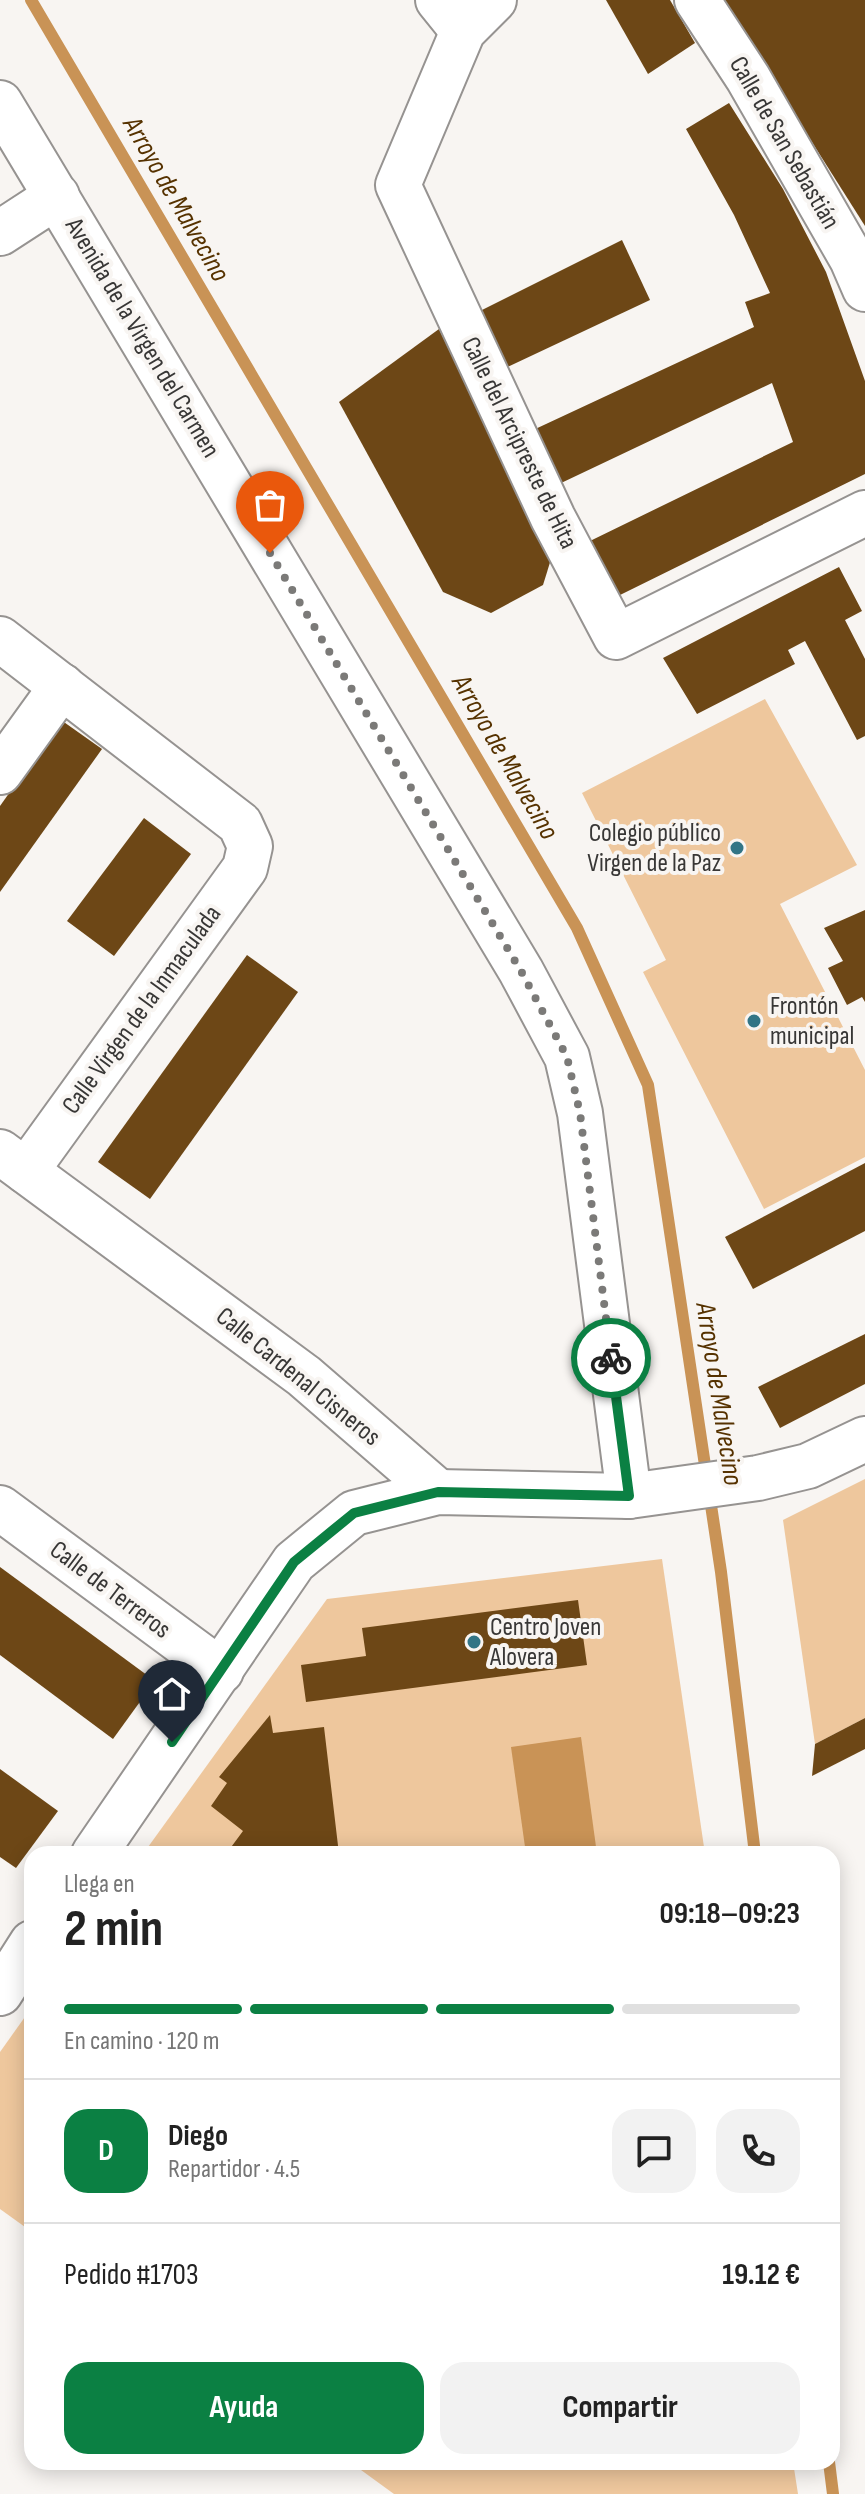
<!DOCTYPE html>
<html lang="es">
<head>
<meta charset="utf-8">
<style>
	:root { --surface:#fff; --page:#f2f2f2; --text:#222; --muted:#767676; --line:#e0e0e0; --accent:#0b8043 }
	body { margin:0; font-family:"Sofia Sans Condensed",sans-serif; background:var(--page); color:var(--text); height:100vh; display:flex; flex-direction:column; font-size:30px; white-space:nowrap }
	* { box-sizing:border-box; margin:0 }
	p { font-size:26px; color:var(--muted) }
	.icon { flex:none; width:44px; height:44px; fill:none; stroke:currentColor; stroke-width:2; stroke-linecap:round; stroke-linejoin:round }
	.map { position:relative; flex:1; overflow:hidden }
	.drawer { position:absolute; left:24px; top:1846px; width:816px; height:624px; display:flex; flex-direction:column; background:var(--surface); border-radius:24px; box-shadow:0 4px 20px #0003 }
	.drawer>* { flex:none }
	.pin { position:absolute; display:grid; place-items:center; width:68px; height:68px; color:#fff; margin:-82px -34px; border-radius:50% 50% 50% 0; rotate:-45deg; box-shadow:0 0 8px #0007 }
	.pin .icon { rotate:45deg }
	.courier { position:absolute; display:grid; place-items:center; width:80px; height:80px; margin:-40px; border:6px solid #0b8043; border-radius:50%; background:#fff; color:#222; box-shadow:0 2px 10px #0007 }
	.overview em { font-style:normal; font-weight:700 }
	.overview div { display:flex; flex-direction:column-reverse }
	.overview { display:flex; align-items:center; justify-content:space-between; height:136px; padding:0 40px }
	h1 { font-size:52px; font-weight:700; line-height:60px }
	.bar { display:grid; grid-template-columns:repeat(4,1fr); gap:12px 8px; align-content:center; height:96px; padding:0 40px }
	.bar i { height:10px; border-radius:6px; background:var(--line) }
	.bar .selected { background:var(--accent) }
	.bar p { grid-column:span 4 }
	.line { display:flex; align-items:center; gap:20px; padding:0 40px; border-top:2px solid var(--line) }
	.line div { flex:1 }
	.round { display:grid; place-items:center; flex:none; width:84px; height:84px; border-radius:24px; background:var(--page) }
	.action { display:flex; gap:16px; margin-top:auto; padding:16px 40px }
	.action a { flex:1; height:92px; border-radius:24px; background:var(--accent); color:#fff; font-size:32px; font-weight:700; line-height:92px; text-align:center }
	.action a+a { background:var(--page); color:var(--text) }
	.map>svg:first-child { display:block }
</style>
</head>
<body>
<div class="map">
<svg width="865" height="2494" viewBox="0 0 865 2494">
	<rect width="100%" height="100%" fill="#f8f5f2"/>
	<g fill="#eec79d">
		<polygon points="765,699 857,865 780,904 865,1070 865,1157 764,1209 643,972 666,960 582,793"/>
		<polygon points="865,1479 865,1718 815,1744 783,1520"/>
		<polygon points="662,1559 705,1854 143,1854 327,1599"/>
		<polygon points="32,2007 32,2232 0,2209 0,2052"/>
		<polygon points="350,2462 793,2462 798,2494 394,2494"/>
	</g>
	<polygon fill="#c99356" points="581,1737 597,1854 526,1854 511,1747"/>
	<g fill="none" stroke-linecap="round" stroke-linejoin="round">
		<g stroke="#c99356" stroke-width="12">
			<polyline points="31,0 577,928 648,1085 721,1572 755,1854"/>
			<polyline points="829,2462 833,2494"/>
		</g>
	</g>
	<g fill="#6d4716">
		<polygon points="606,0 670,0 695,43 648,74"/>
		<polygon points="722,0 865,0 865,226"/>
		<polygon points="729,103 783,189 826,272 865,381 865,474 618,596 590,541 793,442 772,383 559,484 531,431 754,327 745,302 770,293 734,215 686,129"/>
		<polygon points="622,240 650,300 499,371 472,315"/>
		<polygon points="439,329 552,556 543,585 491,613 443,592 339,402"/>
		<polygon points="839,567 862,611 845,620 865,659 865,736 857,740 805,641 788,650 795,664 697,714 663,658"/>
		<polygon points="61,720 102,749 0,892 0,806"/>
		<polygon points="144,818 191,854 114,956 67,921"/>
		<polygon points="865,910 865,1002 862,997 847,1005 828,968 843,961 824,928"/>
		<polygon points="247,955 298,992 150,1199 98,1162"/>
		<polygon points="865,1163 865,1231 753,1289 725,1237"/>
		<polygon points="865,1334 865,1384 780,1428 758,1387"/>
		<polygon points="0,1567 155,1681 113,1739 0,1655"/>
		<polygon points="578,1600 587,1665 306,1702 301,1665 366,1656 362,1628"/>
		<polygon points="270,1715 273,1733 324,1727 339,1854 226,1854 243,1831 211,1806 227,1783 219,1777"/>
		<polygon points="865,1718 865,1749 812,1776 815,1744"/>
		<polygon points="0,1769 58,1811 16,1868 0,1857"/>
	</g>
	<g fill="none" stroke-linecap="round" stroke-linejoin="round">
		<g stroke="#969391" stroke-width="48">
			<g id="minor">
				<polyline points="438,0 463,31"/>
				<polyline points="494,0 463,31 398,185 553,518 616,637 865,513"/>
				<polyline points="697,0 748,78 852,259 865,289"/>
				<polyline points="0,103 521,971 567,1057 580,1113 629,1496 758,1478 808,1466 865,1439"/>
				<polyline points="0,233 57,196"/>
				<polyline points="0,639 240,824 250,846 245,868 26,1171"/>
				<polyline points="0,772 62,686"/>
				<polyline points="0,1152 304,1376 438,1492"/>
				<polyline points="0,1508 221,1671"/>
				<polyline points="94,1854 294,1562 354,1513 438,1492 629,1496"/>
				<polyline points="0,1993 32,1943"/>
			</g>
		</g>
		<use href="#minor" stroke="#fff" stroke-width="44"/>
	</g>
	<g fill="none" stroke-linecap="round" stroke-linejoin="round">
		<polyline stroke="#7b7a78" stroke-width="8" stroke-dasharray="0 14.4" points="270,553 521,971 567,1057 580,1113 611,1358"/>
		<polyline stroke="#0b8043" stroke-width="10" points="172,1742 294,1562 354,1513 438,1492 629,1496 611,1358"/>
	</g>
	<g fill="#327586" stroke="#f8f5f2" stroke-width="3">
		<circle cx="737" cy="848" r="8"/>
		<circle cx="754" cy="1021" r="8"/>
		<circle cx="474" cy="1642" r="8"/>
	</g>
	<g text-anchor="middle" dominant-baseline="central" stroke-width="8" stroke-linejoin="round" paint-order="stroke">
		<g font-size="26" fill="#383736" stroke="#f8f5f2">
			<text transform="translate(784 143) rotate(60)">Calle de San Sebastián</text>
			<text transform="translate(142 338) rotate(59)">Avenida de la Virgen del Carmen</text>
			<text transform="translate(519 443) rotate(64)">Calle del Arcipreste de Hita</text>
			<text transform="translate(142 1010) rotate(-54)">Calle Virgen de la Inmaculada</text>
			<text transform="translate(298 1377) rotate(39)">Calle Cardenal Cisneros</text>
			<text transform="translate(110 1590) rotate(37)">Calle de Terreros</text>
		</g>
		<g font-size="26" fill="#383736" stroke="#f8f5f2" text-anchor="start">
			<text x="721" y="833" text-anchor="end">Colegio público<tspan x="721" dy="30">Virgen de la Paz</tspan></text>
			<text x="770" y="1006">Frontón<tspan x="770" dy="30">municipal</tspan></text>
			<text x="490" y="1627">Centro Joven<tspan x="490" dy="30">Alovera</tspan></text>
		</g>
		<g font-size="28" font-style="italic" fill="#563200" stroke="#f8f5f2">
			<text transform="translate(176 199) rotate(60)">Arroyo de Malvecino</text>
			<text transform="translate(505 757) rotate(60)">Arroyo de Malvecino</text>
			<text transform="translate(719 1394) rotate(81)">Arroyo de Malvecino</text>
		</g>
	</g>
</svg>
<div class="pin" style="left:270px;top:553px;background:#ea580c"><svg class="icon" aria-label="bag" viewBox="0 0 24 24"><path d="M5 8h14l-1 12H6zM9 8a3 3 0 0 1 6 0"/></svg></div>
<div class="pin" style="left:172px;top:1742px;background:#1f2937"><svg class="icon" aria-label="home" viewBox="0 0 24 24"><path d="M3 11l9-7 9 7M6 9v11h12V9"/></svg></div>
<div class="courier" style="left:611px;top:1358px"><svg class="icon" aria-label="bike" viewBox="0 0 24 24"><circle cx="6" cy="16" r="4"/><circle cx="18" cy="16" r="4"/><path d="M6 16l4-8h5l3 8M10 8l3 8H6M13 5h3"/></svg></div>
<section class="drawer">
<div class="overview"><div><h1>2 min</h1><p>Llega en</p></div><em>09:18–09:23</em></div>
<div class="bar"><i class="selected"></i><i class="selected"></i><i class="selected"></i><i></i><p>En camino · 120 m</p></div>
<div class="line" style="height:144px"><b class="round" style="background:var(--accent);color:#fff">D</b><div><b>Diego</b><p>Repartidor · 4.5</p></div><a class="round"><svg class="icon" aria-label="chat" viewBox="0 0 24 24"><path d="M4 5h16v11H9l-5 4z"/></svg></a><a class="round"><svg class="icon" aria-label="phone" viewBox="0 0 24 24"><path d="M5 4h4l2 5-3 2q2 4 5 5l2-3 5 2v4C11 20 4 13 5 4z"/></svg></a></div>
<div class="line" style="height:104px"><div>Pedido #1703</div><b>19.12 €</b></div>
<div class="action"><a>Ayuda</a><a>Compartir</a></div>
</section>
</div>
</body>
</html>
